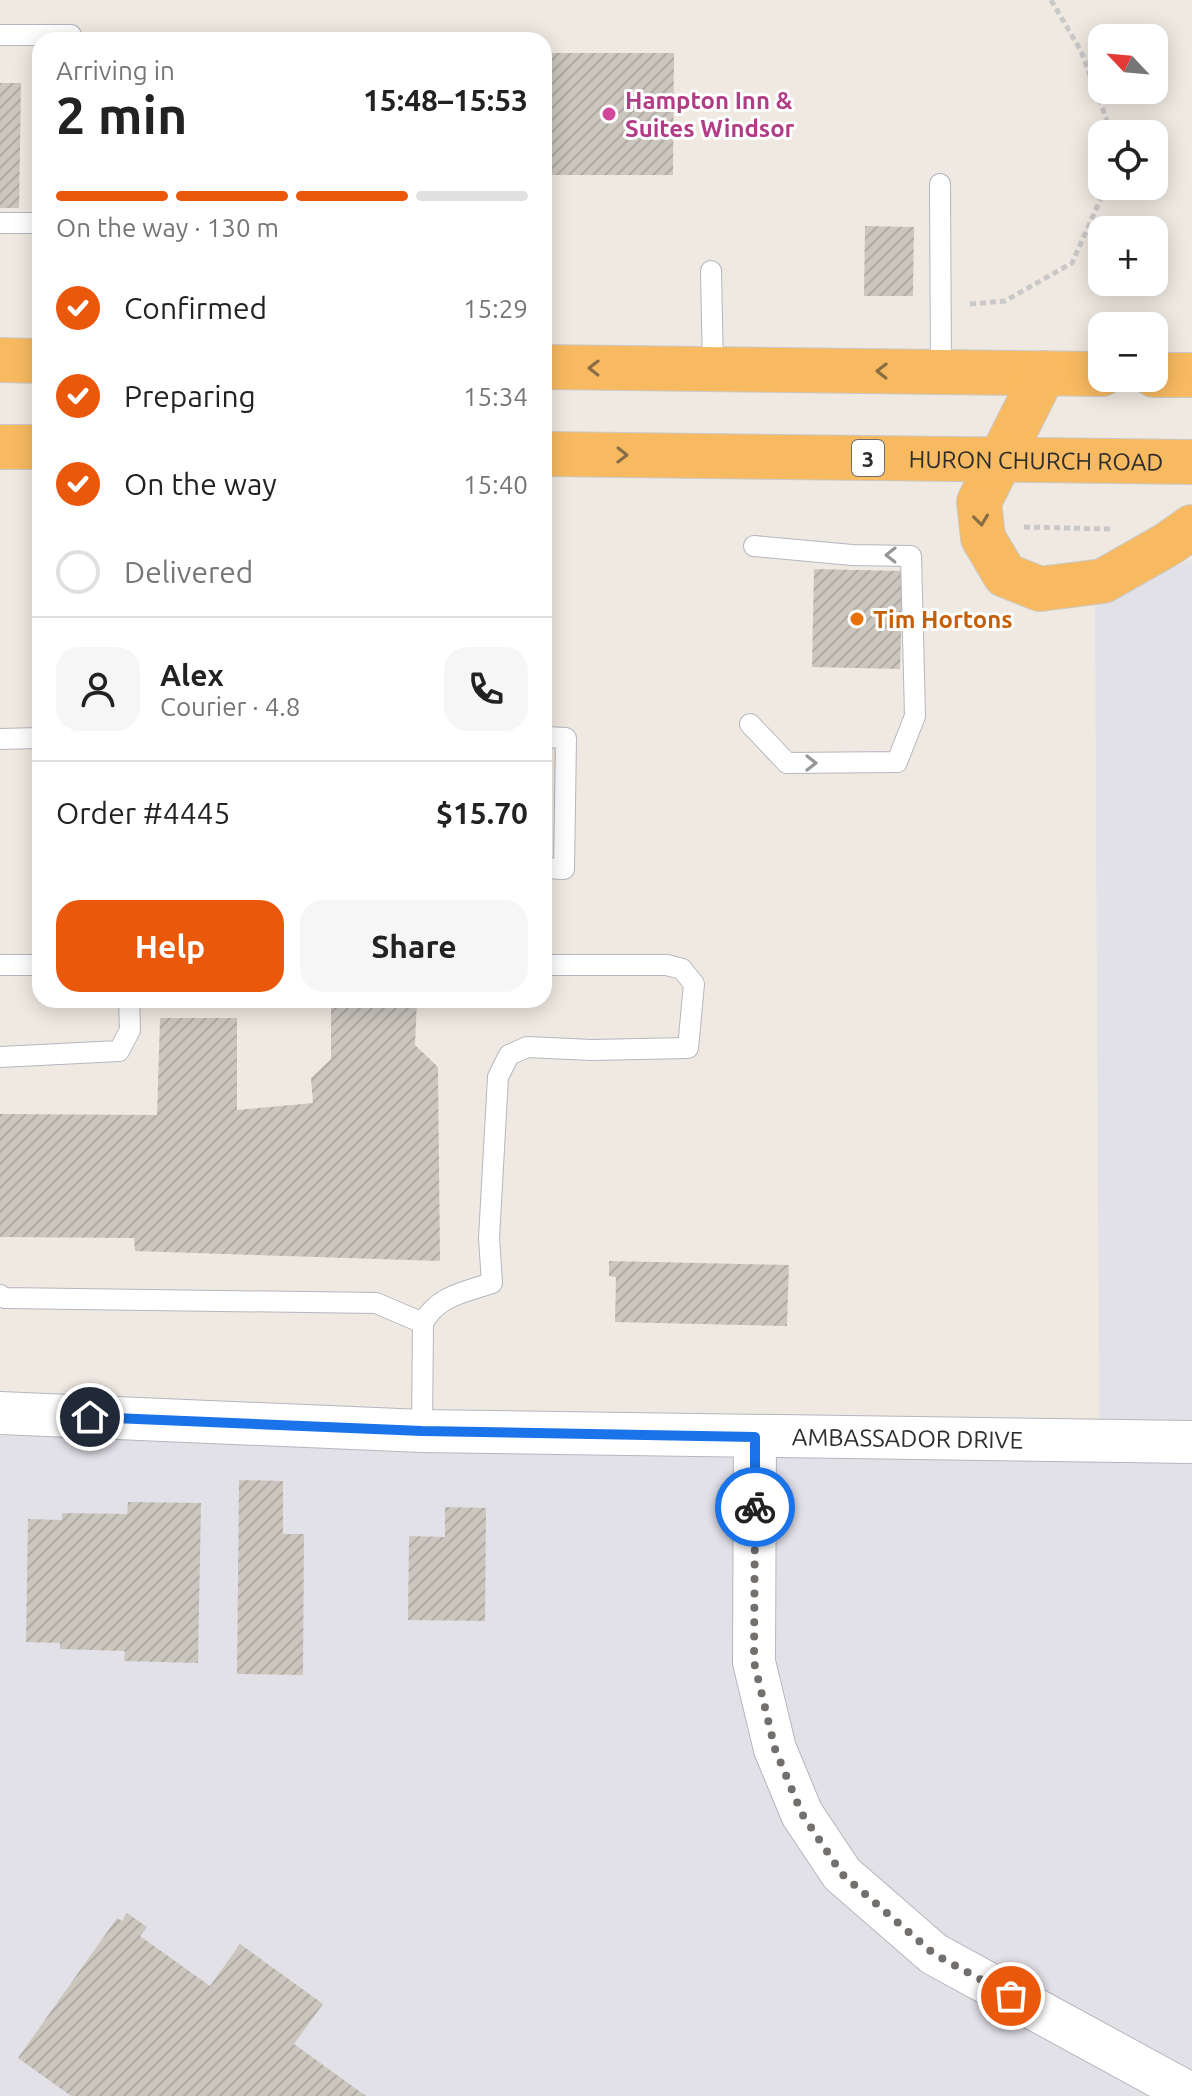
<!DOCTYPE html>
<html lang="en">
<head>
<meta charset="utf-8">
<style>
	:root { --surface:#fff; --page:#f6f6f6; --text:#222; --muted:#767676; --line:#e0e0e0; --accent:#ea580c }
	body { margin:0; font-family:Ubuntu,sans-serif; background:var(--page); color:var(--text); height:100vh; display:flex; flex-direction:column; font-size:30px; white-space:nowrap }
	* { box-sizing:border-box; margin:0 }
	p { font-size:26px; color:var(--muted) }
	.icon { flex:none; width:44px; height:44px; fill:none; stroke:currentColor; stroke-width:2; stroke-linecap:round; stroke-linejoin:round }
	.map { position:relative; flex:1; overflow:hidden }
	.side { position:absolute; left:32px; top:32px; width:520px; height:976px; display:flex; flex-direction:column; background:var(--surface); border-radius:24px; box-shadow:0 4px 20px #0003 }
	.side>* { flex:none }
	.needle { width:52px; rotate:296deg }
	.fabs { position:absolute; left:1088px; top:24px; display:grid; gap:16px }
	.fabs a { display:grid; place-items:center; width:80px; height:80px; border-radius:16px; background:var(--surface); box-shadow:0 4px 20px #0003; font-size:40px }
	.pin { position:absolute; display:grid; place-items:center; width:68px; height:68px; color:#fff; margin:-34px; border:4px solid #fff; border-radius:50%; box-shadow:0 2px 8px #0007 }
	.courier { position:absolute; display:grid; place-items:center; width:80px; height:80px; margin:-40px; border:6px solid #1a73e8; border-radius:50%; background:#fff; color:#222; box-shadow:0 2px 10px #0007 }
	.overview em { font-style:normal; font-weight:600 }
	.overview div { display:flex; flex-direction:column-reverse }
	.overview { display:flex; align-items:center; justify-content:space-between; height:136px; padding:0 24px }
	h1 { font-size:52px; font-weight:600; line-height:60px }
	.bar { display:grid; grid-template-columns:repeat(4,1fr); gap:12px 8px; align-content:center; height:96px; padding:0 24px }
	.bar i { height:10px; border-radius:6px; background:var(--line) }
	.bar .on { background:var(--accent) }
	.bar p { grid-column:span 4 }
	.line { display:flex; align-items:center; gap:20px; padding:0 24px; border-top:2px solid var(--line) }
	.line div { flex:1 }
	.round { display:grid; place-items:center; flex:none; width:84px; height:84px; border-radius:24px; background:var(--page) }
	ol { padding:0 24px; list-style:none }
	li { display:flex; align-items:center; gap:24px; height:88px }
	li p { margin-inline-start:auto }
	li .icon { padding:8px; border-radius:50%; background:var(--accent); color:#fff; stroke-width:4 }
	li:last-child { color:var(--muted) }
	li i { width:44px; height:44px; border:4px solid var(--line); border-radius:50% }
	.action { display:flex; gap:16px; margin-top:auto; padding:16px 24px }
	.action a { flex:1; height:92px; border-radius:24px; background:var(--accent); color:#fff; font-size:32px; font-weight:600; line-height:92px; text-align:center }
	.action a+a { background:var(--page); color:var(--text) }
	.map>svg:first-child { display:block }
</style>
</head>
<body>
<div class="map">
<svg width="1192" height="2096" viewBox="0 0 1192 2096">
	<defs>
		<pattern id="building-hatch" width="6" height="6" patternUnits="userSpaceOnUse" patternTransform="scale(2)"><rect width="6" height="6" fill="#cbc7bf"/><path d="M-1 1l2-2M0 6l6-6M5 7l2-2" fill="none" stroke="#afaba4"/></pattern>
	</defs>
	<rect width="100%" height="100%" fill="#efe9e1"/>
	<polygon fill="#e3e1e8" points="1192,559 1192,2096 0,2096 0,1436 1099,1422 1095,603"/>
	<g fill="url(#building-hatch)">
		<polygon points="544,53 674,53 673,175 544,175"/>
		<polygon points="0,83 21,83 19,208 0,208"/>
		<polygon points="865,226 914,227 913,296 864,296"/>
		<polygon points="814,569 903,571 900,669 812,667"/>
		<polygon points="417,1000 415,1045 438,1067 440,1261 135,1251 134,1238 0,1237 0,1114 157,1115 160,1018 237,1018 237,1110 313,1103 311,1078 331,1059 331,1003"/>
		<polygon points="609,1261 789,1265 787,1326 615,1322 616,1277 609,1276"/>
		<polygon points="239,1480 283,1481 283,1534 304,1534 303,1675 237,1674"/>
		<polygon points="128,1502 201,1503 198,1663 124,1661 125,1651 60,1649 60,1643 26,1642 28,1519 62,1520 62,1513 127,1514"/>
		<polygon points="445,1507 486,1508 485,1621 408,1620 409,1536 445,1537"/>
		<polygon points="127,1913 147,1927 140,1936 210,1986 240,1944 323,2004 294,2044 366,2096 71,2096 18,2058 117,1918 122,1921"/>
	</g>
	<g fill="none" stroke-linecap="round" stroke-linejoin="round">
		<g stroke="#b4b7c1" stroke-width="22">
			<g id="service">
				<polyline points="0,35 71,35"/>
				<polyline points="940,184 941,372"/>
				<polyline points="0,223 40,223"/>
				<polyline points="711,271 713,369"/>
				<polyline points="750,724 787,763 897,762 915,716 911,556 852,555 754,546"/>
				<polyline points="544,737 566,738 564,869 544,868"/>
				<polyline points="0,739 40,738"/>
				<polyline points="0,965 40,965"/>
				<polyline points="0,1057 119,1051 130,1030 129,1000"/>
				<polyline points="0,1295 5,1298 376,1303 423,1323"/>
				<path d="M422 1431 423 1323C437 1296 465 1292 492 1283L489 1238 498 1077 509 1055 527 1047 592 1050 688 1048 694 984 682 969 667 965H544"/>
			</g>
		</g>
		<g stroke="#b4b7c1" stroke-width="44">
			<g id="minor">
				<path id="s1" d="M0 1413 422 1431 1192 1442"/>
				<polyline points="755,1437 754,1662 775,1749 802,1814 842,1874 934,1954 1192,2095"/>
			</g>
		</g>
		<g stroke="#c9c9c9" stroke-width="46">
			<g id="trunk">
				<polyline points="0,360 40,361"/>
				<polyline points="544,367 1102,374"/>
				<polyline points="1044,373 979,502 983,538 1005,575 1040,589 1103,581 1168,544 1192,527"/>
				<polyline points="1154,375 1192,375"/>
				<polyline points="0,447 40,447"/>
				<path id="s2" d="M544 454 1192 462"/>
			</g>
		</g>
		<g stroke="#c9c9c9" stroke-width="5" stroke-dasharray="6 4" stroke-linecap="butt">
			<polyline points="1051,0 1081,51 1109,126 1108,134"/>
			<polyline points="970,304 1005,301 1072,263 1101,198 1102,185"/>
			<polyline points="1024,527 1110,529"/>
		</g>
		<use href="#service" stroke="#fff" stroke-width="20"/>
		<use href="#minor" stroke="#fff" stroke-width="42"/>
		<use href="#trunk" stroke="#f8ba60" stroke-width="44"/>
	</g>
	<defs><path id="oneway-chevron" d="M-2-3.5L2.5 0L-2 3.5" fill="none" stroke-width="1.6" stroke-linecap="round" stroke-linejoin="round" transform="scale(2)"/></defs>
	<g stroke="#896d44">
		<use href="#oneway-chevron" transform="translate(594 368) rotate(-179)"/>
		<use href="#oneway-chevron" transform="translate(882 371) rotate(-179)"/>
		<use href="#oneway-chevron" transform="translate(622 455) rotate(1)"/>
		<use href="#oneway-chevron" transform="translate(981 520) rotate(83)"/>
	</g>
	<g stroke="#969696">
		<use href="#oneway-chevron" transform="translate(891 555) rotate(-179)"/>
		<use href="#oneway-chevron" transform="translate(811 763)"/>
	</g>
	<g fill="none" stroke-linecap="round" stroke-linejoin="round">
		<polyline stroke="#726f6d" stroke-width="8" stroke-dasharray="0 14.4" points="755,1507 754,1662 775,1749 802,1814 842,1874 934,1954 1011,1996"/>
		<polyline stroke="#1a73e8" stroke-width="10" points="90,1417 422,1431 755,1437 755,1507"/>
	</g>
	<circle fill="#d1479c" stroke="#fff" stroke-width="3" cx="609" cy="114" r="8"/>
	<circle fill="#e8710a" stroke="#fff" stroke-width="3" cx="857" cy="619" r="8"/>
	<g text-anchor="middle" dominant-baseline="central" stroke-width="6" stroke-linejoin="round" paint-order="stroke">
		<rect fill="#fff" stroke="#6d6d6d" stroke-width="2" x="852" y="440" width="32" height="36" rx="6"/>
		<g font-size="22" font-weight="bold" fill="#2e2e2e">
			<text x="868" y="458">3</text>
		</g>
		<g font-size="24" font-weight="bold" fill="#b23c85" stroke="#fff" text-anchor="start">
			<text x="625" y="100">Hampton Inn &amp;<tspan x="625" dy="28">Suites Windsor</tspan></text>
		</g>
		<g font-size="24" fill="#2e2e2e" stroke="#fff">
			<text stroke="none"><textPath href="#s2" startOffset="492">HURON CHURCH ROAD</textPath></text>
			<text stroke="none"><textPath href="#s1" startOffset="908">AMBASSADOR DRIVE</textPath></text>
		</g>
		<g font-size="24" font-weight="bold" fill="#c56008" stroke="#fff" text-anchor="start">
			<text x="873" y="619">Tim Hortons</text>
		</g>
	</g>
</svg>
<div class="fabs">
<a><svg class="needle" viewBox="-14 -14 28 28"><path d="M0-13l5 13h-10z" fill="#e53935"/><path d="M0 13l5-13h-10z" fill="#767676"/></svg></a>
<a><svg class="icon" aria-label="locate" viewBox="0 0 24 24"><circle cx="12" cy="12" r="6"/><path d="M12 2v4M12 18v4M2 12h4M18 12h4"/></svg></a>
<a>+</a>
<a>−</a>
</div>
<div class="pin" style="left:1011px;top:1996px;background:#ea580c"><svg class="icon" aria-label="bag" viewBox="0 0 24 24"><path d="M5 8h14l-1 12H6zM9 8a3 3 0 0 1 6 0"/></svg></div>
<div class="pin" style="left:90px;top:1417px;background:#1f2937"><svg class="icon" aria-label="home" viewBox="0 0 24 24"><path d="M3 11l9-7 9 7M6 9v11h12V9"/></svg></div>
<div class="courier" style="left:755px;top:1507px"><svg class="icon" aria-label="bike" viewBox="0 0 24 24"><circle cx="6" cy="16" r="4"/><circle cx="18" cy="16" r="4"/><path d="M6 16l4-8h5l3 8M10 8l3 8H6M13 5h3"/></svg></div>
<section class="side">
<div class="overview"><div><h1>2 min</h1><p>Arriving in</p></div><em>15:48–15:53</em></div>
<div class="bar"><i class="on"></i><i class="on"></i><i class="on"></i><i></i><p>On the way · 130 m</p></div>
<ol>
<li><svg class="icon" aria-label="check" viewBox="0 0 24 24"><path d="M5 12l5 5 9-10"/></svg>Confirmed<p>15:29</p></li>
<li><svg class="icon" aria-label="check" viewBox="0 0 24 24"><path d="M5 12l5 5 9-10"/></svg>Preparing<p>15:34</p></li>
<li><svg class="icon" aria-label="check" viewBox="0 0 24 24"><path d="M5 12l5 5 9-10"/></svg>On the way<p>15:40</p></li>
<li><i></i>Delivered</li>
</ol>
<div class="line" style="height:144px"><a class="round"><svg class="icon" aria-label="person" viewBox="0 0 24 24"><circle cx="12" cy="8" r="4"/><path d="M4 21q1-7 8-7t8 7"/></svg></a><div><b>Alex</b><p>Courier · 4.8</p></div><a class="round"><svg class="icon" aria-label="phone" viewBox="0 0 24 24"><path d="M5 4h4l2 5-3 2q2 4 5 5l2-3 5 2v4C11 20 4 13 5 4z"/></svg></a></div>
<div class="line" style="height:104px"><div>Order #4445</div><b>$15.70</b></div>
<div class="action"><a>Help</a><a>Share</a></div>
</section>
</div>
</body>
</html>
